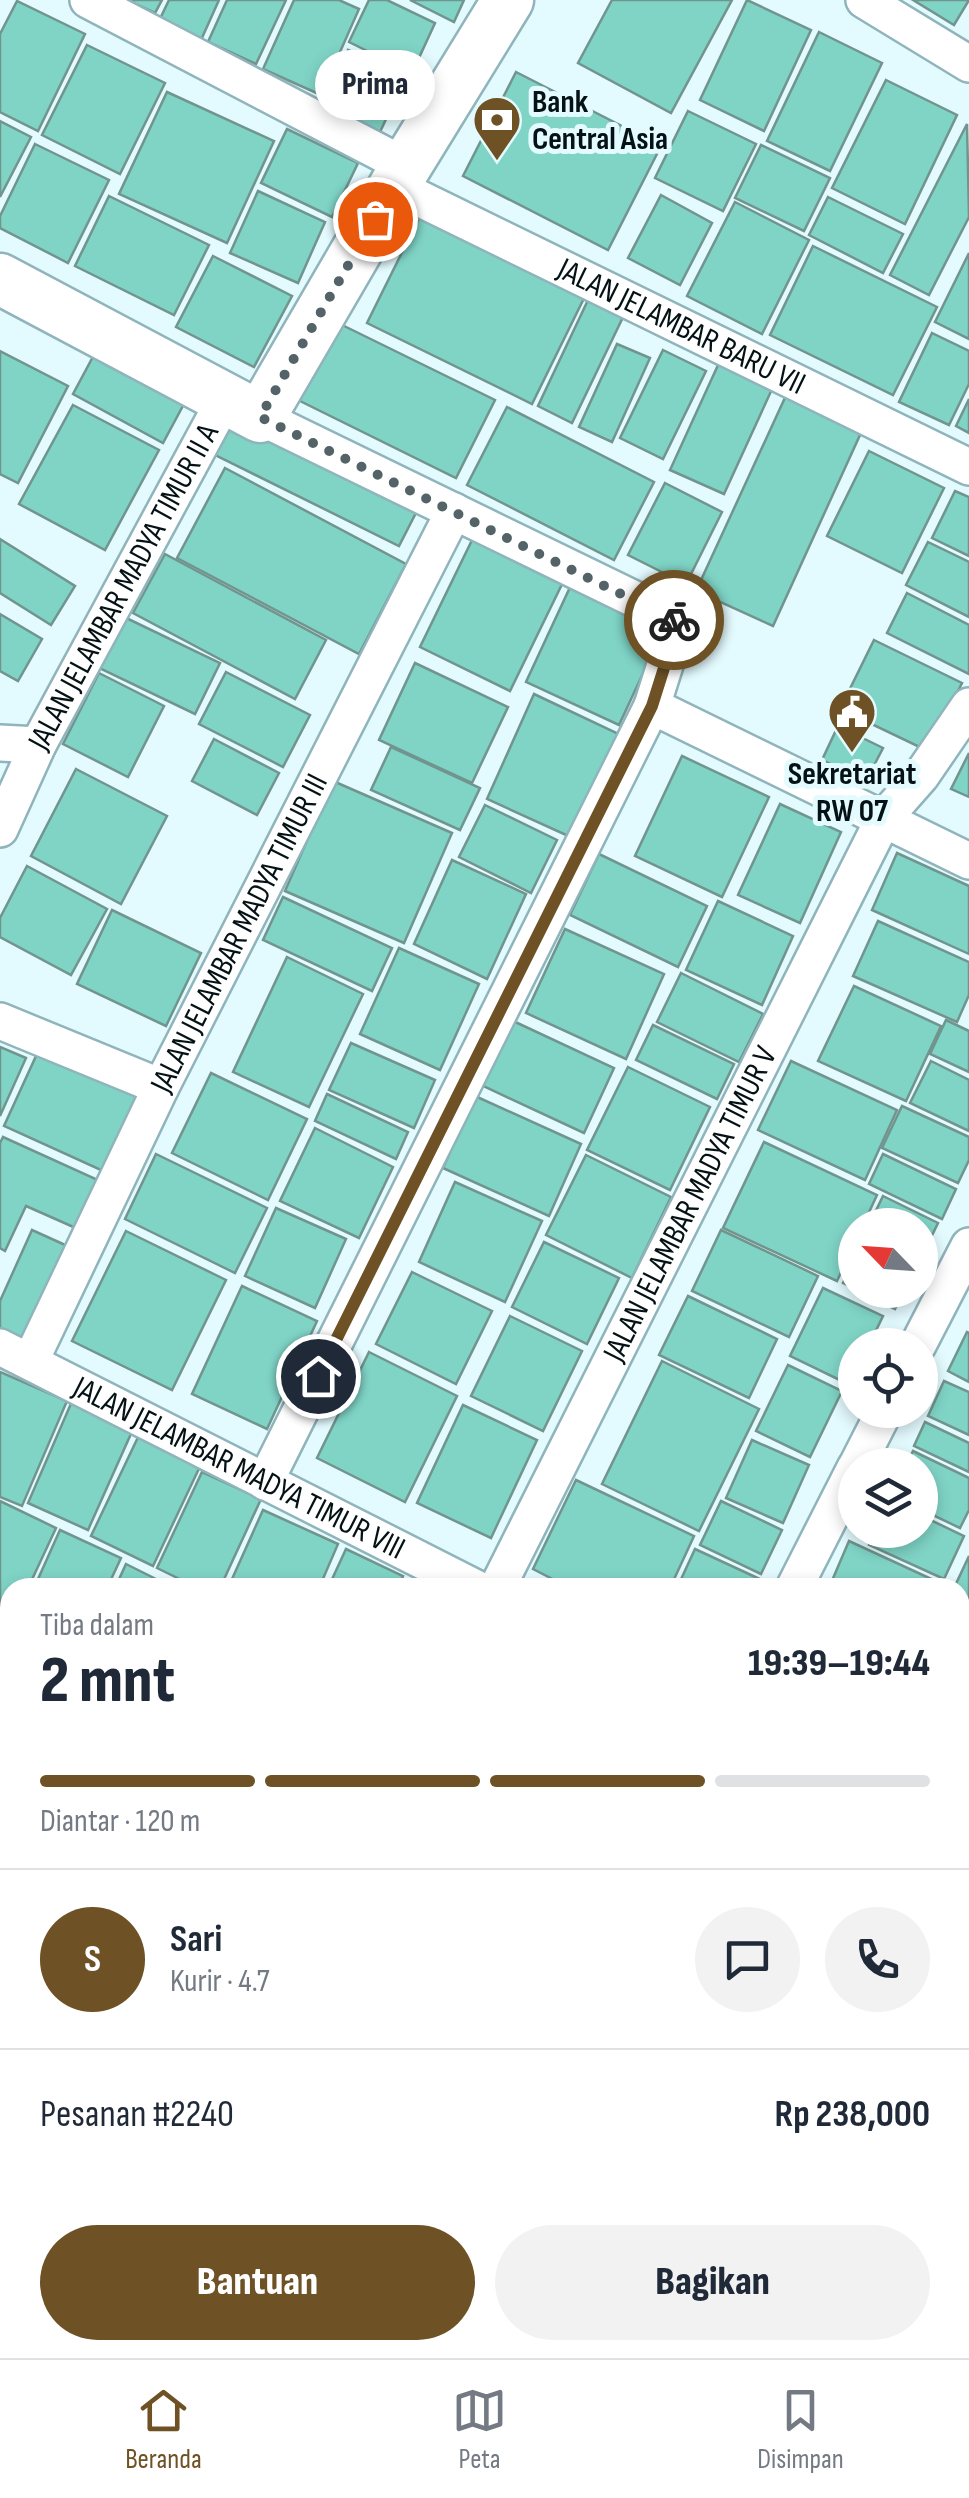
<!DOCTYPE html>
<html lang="id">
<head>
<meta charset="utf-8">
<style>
	:root { --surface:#fff; --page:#f2f2f3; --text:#1f2937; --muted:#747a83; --line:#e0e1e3; --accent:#6e5225 }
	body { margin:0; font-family:"Sofia Sans Condensed",sans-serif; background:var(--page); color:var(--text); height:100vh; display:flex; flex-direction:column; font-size:38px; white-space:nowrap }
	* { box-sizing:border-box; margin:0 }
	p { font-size:32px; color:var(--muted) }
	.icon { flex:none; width:55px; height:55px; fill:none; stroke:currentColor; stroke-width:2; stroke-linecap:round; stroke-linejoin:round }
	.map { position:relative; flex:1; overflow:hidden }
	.panel { position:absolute; left:0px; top:1578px; width:970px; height:782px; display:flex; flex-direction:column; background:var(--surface); border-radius:30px 30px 0 0; box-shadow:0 5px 15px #0003 }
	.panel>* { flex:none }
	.needle { width:65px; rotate:295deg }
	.controls { position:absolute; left:838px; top:1208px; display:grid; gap:20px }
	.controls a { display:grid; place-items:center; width:100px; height:100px; border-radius:50%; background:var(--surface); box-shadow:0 5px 15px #0003; font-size:50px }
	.pin { position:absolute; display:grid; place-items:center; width:85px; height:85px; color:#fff; margin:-42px; border:5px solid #fff; border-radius:50%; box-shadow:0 2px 10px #0007 }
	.courier { position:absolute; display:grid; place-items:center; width:100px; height:100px; margin:-50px; border:8px solid #6e5225; border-radius:50%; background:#fff; color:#222; box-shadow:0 2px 12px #0007 }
	.bubble { position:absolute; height:70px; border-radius:35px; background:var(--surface); box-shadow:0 5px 15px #0003; font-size:32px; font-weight:800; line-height:70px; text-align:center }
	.summary em { font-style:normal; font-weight:800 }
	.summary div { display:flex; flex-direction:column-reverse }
	.summary { display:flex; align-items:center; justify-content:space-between; height:170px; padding:0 40px }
	h1 { font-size:65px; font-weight:800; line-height:75px }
	.bar { display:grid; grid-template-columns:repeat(4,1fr); gap:15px 10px; align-content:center; height:120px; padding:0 40px }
	.bar i { height:12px; border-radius:8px; background:var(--line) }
	.bar .active { background:var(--accent) }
	.bar p { grid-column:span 4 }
	.line { display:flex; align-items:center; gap:25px; padding:0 40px; border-top:2px solid var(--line) }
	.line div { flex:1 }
	.round { display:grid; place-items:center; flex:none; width:105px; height:105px; border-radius:52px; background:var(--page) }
	.action { display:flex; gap:20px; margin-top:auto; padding:20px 40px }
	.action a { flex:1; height:115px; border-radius:60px; background:var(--accent); color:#fff; font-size:40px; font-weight:800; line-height:115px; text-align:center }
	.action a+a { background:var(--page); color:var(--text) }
	.tabs { display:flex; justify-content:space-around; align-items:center; height:140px; border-top:2px solid var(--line); background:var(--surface); font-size:28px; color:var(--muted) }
	.tabs a { display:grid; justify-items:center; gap:5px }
	.tabs .active { color:var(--accent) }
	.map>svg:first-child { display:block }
</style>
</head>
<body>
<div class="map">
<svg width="969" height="2358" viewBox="0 0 969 2358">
	<rect width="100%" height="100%" fill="#e3fafe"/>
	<g fill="#7fd4c6" stroke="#71958e" stroke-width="2.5">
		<polygon points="127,0 162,0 155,13"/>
		<polygon points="169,0 219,0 201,40 159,21"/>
		<polygon points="227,0 286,0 256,64 208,42"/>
		<polygon points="294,0 339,0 359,9 321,95 263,69"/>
		<polygon points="369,0 387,0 435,23 412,73 349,42"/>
		<polygon points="410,0 464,0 454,22"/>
		<polygon points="612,0 732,0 671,113 578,63"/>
		<polygon points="747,0 811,30 764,131 700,100"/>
		<polygon points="913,0 969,0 954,25"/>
		<polygon points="17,1 85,34 38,131 0,112 0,34"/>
		<polygon points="819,32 882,63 830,171 767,141"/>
		<polygon points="87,45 165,83 120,174 42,135"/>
		<polygon points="348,50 406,76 380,132 322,106"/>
		<polygon points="516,72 661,146 608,250 463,176"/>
		<polygon points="886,80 957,115 905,224 832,188"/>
		<polygon points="167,92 274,141 227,243 119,194"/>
		<polygon points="688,111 756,144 723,211 655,178"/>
		<polygon points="0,121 31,137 0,197"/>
		<polygon points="967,124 969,217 929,295 890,275"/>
		<polygon points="287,129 358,163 332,217 261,183"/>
		<polygon points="35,144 109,180 68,263 0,228 0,216"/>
		<polygon points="761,145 830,178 804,231 735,198"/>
		<polygon points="258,191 325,222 298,283 230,253"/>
		<polygon points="661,195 712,223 680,285 628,258"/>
		<polygon points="109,196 209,245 174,315 75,266"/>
		<polygon points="828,197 903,234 883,273 809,235"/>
		<polygon points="735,202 809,240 762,334 687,296"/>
		<polygon points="424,208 589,288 532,404 367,323"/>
		<polygon points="813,246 937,307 893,395 770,335"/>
		<polygon points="969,253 969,339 935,322"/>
		<polygon points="213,256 292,296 254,367 176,327"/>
		<polygon points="589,298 624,315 572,423 538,406"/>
		<polygon points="336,322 495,400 456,478 298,400"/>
		<polygon points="932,333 969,351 969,384 949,425 899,402"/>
		<polygon points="617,344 650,358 612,442 579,427"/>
		<polygon points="663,350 706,371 663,459 620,438"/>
		<polygon points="0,351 68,386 18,483 0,474"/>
		<polygon points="95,353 185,402 163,443 73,394"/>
		<polygon points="719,363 773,387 724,494 670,470"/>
		<polygon points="789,389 865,424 773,626 696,591"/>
		<polygon points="969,399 969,433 956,426"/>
		<polygon points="73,405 159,450 105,550 19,504"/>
		<polygon points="507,407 654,482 614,560 467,485"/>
		<polygon points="228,409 420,505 399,546 207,451"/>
		<polygon points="869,451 944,488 902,573 827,536"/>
		<polygon points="225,468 406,564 359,654 177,558"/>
		<polygon points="665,483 722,512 686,584 628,555"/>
		<polygon points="955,491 969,497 969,556 932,538"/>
		<polygon points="475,534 565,578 510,691 420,647"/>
		<polygon points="0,539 75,586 51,625 0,593"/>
		<polygon points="928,542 969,562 969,617 906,585"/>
		<polygon points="165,554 326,640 295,699 133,613"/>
		<polygon points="572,583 665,626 619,725 526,682"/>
		<polygon points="907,593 969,625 969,674 887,633"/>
		<polygon points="0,614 42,639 18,681 0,671"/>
		<polygon points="120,615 220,663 195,714 95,666"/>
		<polygon points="874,640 962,683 928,751 840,709"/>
		<polygon points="415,663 508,707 472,783 379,740"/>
		<polygon points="226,672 310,715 283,767 199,724"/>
		<polygon points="99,673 164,706 128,777 63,744"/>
		<polygon points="534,694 623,736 575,839 487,799"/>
		<polygon points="838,726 883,748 866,781 822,760"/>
		<polygon points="214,739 279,773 257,815 192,781"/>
		<polygon points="391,747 480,788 460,830 371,790"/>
		<polygon points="969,753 969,797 951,789"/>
		<polygon points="682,756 769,797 722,897 635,856"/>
		<polygon points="76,769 167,816 121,904 31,856"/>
		<polygon points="333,781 452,833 404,943 285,891"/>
		<polygon points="780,804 841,832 800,923 738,895"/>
		<polygon points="485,805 557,840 531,893 459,857"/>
		<polygon points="897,853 969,886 969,954 872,910"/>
		<polygon points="599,854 707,906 678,967 570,915"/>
		<polygon points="452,860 526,894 487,979 414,944"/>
		<polygon points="27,866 107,909 71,975 0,937 0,918"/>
		<polygon points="283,897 392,948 372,991 263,940"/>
		<polygon points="718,901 793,936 762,1005 686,970"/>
		<polygon points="112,910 201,953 166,1026 77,984"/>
		<polygon points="878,921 969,962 969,995 957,1022 853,976"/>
		<polygon points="565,929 664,974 626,1059 526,1013"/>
		<polygon points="399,948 479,984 440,1070 360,1034"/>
		<polygon points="287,957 363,994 309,1107 233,1072"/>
		<polygon points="681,973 763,1014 739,1062 657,1022"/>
		<polygon points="854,986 941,1026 906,1101 818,1061"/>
		<polygon points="511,1020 614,1068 584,1133 481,1085"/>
		<polygon points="946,1020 969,1031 969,1072 930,1054"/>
		<polygon points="653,1025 734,1064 717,1099 636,1060"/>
		<polygon points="42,1043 149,1092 112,1175 4,1126"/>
		<polygon points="351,1043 435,1080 414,1128 329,1090"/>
		<polygon points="0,1047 26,1058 0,1116"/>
		<polygon points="791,1061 897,1110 865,1180 758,1130"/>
		<polygon points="931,1061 969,1080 969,1131 910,1103"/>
		<polygon points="628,1067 710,1107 670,1190 587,1150"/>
		<polygon points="211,1073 307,1119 268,1200 172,1153"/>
		<polygon points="327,1094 408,1132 396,1159 315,1121"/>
		<polygon points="475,1096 581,1144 549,1216 443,1168"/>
		<polygon points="902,1106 969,1137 969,1160 958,1183 882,1148"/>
		<polygon points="315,1128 393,1167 359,1238 280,1201"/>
		<polygon points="3,1137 109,1185 87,1233 26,1206 5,1251 0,1248 0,1143"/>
		<polygon points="764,1142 877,1195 863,1225 855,1225 855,1242 837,1281 723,1228"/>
		<polygon points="156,1154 267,1208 235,1273 125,1219"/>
		<polygon points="883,1154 956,1189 942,1219 869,1184"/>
		<polygon points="586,1155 671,1197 632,1278 546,1235"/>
		<polygon points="455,1182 542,1221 505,1302 419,1262"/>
		<polygon points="883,1196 938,1223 920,1260 920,1225 869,1225"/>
		<polygon points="276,1208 346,1239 315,1308 245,1276"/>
		<polygon points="32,1230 74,1249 32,1343 0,1329 0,1301"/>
		<polygon points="721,1230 818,1276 789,1337 692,1291"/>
		<polygon points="126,1231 226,1280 172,1390 72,1341"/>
		<polygon points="544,1242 619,1278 587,1344 512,1307"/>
		<polygon points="855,1260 855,1289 843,1283"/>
		<polygon points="412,1272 492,1311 456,1384 376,1344"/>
		<polygon points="242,1286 317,1321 267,1429 192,1394"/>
		<polygon points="823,1288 883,1316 869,1345 855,1345 855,1375 850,1385 790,1356"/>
		<polygon points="857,1290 905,1290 895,1309"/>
		<polygon points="688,1296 777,1339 749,1398 659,1355"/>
		<polygon points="510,1316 582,1351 543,1431 471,1396"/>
		<polygon points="967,1332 969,1333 969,1382 948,1371"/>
		<polygon points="369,1352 457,1396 405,1502 317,1458"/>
		<polygon points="662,1361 759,1409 699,1531 602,1484"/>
		<polygon points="788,1365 842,1391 810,1457 756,1431"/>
		<polygon points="0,1372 67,1401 22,1506 0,1497"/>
		<polygon points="944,1381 969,1392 969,1435 928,1416"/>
		<polygon points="73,1399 134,1427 88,1530 28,1503"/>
		<polygon points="463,1405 537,1440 491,1538 417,1503"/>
		<polygon points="925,1422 969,1443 969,1472 914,1446"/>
		<polygon points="141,1431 203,1460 153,1566 91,1536"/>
		<polygon points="752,1440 809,1465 783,1523 726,1498"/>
		<polygon points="913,1451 969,1478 969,1510 960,1528 920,1509 920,1465 906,1465"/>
		<polygon points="202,1472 261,1499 220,1588 198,1588 157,1568"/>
		<polygon points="576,1480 694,1536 670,1588 570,1588 533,1569"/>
		<polygon points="0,1501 56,1528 28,1588 10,1588 10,1626 4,1638 0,1637"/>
		<polygon points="721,1501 782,1530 761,1574 700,1545"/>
		<polygon points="263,1510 338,1544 319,1588 228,1588"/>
		<polygon points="920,1515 964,1536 944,1579 869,1545 876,1530 920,1530"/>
		<polygon points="60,1530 121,1558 107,1588 34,1588"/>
		<polygon points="849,1541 940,1583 938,1588 839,1588 831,1583"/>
		<polygon points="346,1549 403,1576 398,1588 328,1588"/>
		<polygon points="695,1549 764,1581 761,1588 677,1588"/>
		<polygon points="969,1556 969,1747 960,1766 960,1588 954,1588"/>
		<polygon points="126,1564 174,1588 115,1588"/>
		<polygon points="0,1749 10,1754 10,1869 3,1883 0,1882"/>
		<polygon points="0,1888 10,1893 10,2020 0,2015"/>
		<polygon points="969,1892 969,1926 960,1921 960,1911"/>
		<polygon points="960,1929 969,1934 969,2008 960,2003"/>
		<polygon points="960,2010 969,2015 969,2119 960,2114"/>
		<polygon points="10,2135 10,2231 0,2226 0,2155"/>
		<polygon points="0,2227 10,2232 10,2326 0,2321"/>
		<polygon points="960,2252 969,2257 969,2327 960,2346"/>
		<polygon points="8,2344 10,2350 20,2350 36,2358 1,2358"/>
		<polygon points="44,2350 102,2350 98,2358 61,2358"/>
		<polygon points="163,2350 214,2350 231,2358 159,2358"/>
		<polygon points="228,2350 277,2350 273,2358 245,2358"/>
		<polygon points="292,2350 367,2350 363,2358 288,2358"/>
		<polygon points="466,2350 487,2350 503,2358 462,2358"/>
		<polygon points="727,2350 807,2350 823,2358 723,2358"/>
		<polygon points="828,2350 858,2350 854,2358 844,2358"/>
		<polygon points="869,2350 958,2350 954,2358 870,2358 866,2356"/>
	</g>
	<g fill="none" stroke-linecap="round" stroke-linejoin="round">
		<g stroke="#8fb4bb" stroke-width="40">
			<g id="street">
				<polyline points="88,0 406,166"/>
				<polyline points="864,0 969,64"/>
				<path id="s1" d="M394 186 969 467"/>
				<polyline points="260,417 667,615 674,620 676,630 652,706 969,861"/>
				<polyline points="0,743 38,745"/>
				<path id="s2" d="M0 829 38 745 225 399"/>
				<polyline points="0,1021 161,1087"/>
				<polyline points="918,1345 969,1246"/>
				<path id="s3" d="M0 1347 476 1588"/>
				<path id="s4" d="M31 1360 161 1087 454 511"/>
				<polyline points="857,1465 885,1410"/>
				<polyline points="265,1482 652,706"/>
				<path id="s5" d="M497 1588 884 818 921 776 969 706"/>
				<polyline points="794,1588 855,1468"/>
				<polyline points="0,1704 10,1709"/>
				<polyline points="960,1799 969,1782"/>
				<polyline points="0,2091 7,2076"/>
				<polyline points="960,2199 969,2203"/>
				<polyline points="536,2350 552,2358"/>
				<polyline points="135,2358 139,2350"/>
				<polyline points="402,2358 406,2350"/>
				<polyline points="671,2358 676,2350"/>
			</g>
		</g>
		<g stroke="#8fb4bb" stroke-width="55">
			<polyline id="secondary" points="0,279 260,417 406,166 508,0"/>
		</g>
		<use href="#street" stroke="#fff" stroke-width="35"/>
		<use href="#secondary" stroke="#fff" stroke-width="50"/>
	</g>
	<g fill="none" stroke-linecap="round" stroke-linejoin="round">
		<polyline stroke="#536367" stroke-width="10" stroke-dasharray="0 18" points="375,219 260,417 674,620"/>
		<polyline stroke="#6e5225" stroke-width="12" points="318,1376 652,706 676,630 674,620"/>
	</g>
	<defs>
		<g id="bank-pin" transform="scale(2.5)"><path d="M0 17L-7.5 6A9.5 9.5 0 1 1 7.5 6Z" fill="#6e5225" stroke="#e3fafe"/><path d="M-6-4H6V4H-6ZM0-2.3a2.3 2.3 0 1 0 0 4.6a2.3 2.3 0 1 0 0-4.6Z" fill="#fff"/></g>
		<g id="civic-pin" transform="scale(2.5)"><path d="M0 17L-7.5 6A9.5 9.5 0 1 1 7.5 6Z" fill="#6e5225" stroke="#e3fafe"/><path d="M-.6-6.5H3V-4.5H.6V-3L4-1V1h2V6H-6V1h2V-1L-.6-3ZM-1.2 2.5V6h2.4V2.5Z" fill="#fff"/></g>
	</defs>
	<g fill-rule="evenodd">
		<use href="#bank-pin" x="497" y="120"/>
		<use href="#civic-pin" x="852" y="712"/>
	</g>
	<g text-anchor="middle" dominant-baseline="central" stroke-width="10" stroke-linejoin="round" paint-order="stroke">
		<g font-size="32" font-weight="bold" fill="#051215" stroke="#e3fafe" text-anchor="start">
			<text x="532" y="102">Bank<tspan x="532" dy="37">Central Asia</tspan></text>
			<text x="852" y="774" text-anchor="middle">Sekretariat<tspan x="852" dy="37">RW 07</tspan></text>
		</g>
		<g font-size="32" fill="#051215" stroke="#e3fafe">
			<text stroke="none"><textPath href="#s1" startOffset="320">JALAN JELAMBAR BARU VII</textPath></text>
			<text stroke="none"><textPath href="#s2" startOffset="272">JALAN JELAMBAR MADYA TIMUR II A</textPath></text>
			<text stroke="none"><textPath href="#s4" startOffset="475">JALAN JELAMBAR MADYA TIMUR III</textPath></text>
			<text stroke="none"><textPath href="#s5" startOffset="430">JALAN JELAMBAR MADYA TIMUR V</textPath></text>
			<text stroke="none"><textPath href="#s3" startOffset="268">JALAN JELAMBAR MADYA TIMUR VIII</textPath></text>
		</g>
	</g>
</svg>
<div class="controls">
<a><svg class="needle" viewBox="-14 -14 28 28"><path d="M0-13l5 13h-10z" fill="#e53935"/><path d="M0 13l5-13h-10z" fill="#747a83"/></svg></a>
<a><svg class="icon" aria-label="locate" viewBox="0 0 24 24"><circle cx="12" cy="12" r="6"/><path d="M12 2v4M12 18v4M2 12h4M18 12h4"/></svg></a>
<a><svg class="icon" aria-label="layers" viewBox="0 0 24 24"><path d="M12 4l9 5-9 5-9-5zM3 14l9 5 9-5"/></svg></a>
</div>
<div class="pin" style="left:375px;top:219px;background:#ea580c"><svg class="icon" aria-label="bag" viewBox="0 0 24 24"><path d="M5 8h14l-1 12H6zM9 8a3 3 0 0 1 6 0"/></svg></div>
<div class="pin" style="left:318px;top:1376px;background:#1f2937"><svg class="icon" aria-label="home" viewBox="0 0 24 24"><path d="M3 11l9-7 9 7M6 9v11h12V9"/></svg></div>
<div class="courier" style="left:674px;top:620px"><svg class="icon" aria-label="bike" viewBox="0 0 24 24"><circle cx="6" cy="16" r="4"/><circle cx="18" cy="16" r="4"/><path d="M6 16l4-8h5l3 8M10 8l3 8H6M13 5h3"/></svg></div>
<div class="bubble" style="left:315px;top:50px;width:120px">Prima</div>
<section class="panel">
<div class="summary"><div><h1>2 mnt</h1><p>Tiba dalam</p></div><em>19:39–19:44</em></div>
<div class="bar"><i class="active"></i><i class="active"></i><i class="active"></i><i></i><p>Diantar · 120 m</p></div>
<div class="line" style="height:180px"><b class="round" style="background:var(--accent);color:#fff">S</b><div><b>Sari</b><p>Kurir · 4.7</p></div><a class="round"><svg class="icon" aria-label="chat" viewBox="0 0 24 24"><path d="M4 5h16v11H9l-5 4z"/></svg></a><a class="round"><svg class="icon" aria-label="phone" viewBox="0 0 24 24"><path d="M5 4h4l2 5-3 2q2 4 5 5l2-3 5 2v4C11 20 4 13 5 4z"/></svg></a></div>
<div class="line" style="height:130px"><div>Pesanan #2240</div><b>Rp 238,000</b></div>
<div class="action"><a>Bantuan</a><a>Bagikan</a></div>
</section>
</div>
<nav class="tabs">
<a class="active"><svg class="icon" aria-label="home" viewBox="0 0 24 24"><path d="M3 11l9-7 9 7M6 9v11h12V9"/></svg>Beranda</a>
<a><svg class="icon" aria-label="map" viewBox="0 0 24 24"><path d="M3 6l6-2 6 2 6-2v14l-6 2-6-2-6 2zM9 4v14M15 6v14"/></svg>Peta</a>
<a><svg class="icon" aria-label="saved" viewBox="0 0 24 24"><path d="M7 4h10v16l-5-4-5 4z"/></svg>Disimpan</a>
</nav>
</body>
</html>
